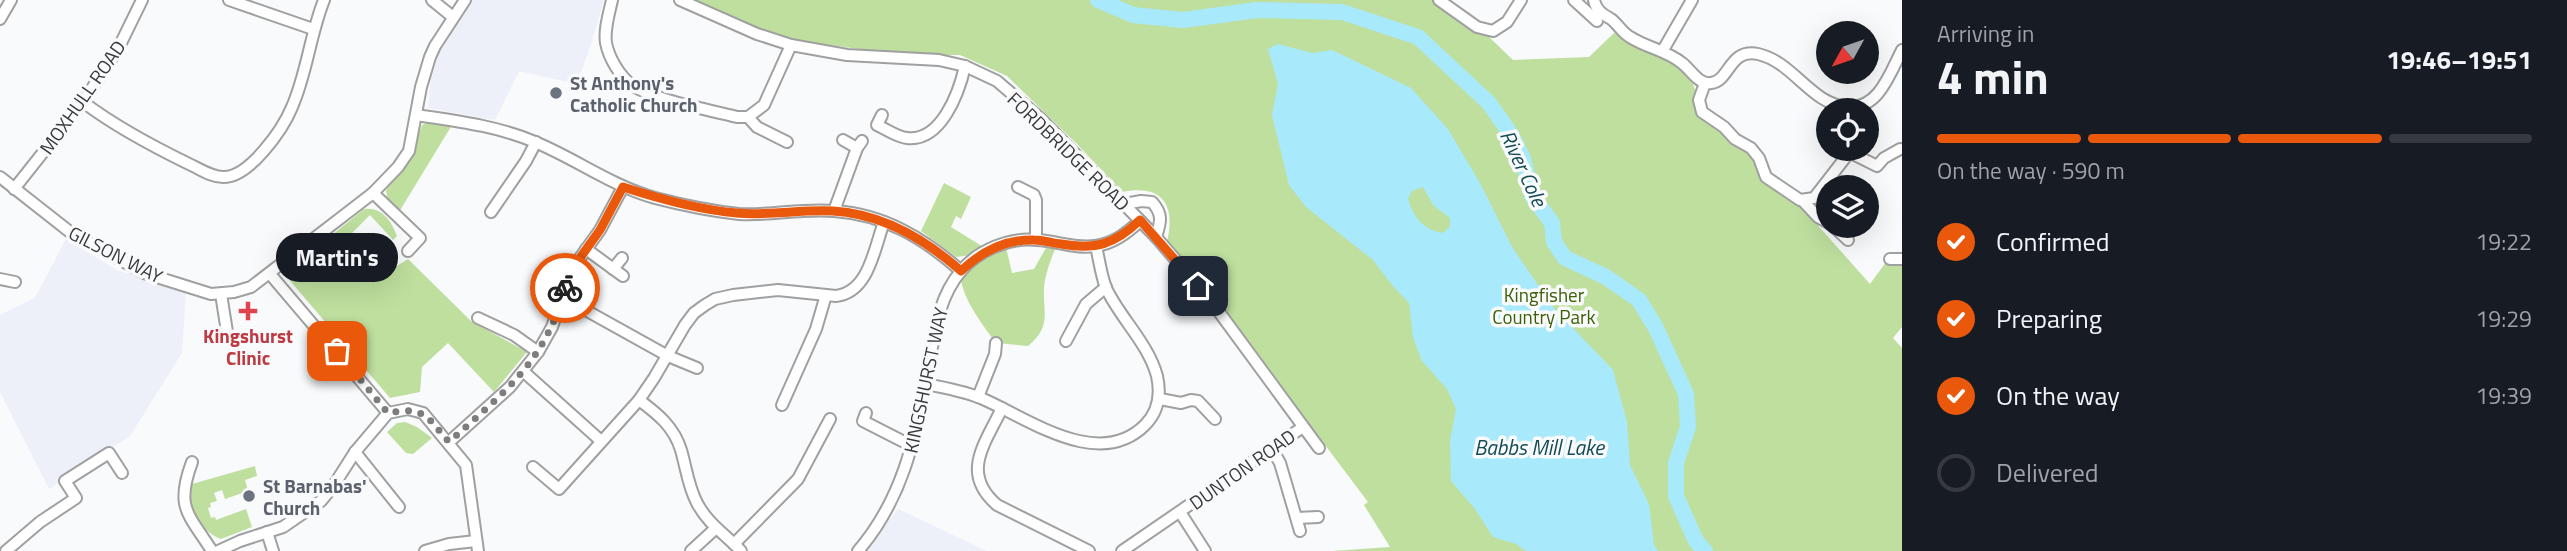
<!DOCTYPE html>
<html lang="en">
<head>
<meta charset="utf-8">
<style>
	:root { --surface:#171b24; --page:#242831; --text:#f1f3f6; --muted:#9ea1a6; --line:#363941; --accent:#ea580c }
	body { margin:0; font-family:"Titillium Web",sans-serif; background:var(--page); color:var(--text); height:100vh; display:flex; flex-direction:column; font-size:26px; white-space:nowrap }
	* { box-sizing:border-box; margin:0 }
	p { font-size:23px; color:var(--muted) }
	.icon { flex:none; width:38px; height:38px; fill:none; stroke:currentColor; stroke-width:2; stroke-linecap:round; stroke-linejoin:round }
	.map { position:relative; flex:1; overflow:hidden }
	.sheet { display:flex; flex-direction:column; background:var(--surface); width:665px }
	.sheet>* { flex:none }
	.needle { width:46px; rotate:230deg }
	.fabs { position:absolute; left:1816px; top:21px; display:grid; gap:14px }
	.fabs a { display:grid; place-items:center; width:63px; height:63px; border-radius:50%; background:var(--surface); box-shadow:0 7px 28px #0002; font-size:35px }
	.pin { position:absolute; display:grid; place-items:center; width:60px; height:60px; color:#fff; margin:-30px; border-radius:14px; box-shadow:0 4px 10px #0006 }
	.courier { position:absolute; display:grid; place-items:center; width:70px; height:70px; margin:-35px; border:5px solid #ea580c; border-radius:50%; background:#fff; color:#222; box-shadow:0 2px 9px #0007 }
	.bubble { position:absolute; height:49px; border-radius:24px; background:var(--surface); box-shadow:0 7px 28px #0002; font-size:23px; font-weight:700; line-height:49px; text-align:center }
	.overview em { font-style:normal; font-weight:700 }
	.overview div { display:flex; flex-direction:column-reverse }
	.overview { display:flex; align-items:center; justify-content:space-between; height:119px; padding:0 35px }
	h1 { font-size:46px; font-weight:700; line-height:52px }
	.bar { display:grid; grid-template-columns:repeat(4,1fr); gap:10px 7px; align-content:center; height:84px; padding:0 35px }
	.bar i { height:9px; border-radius:5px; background:var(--line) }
	.bar .current { background:var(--accent) }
	.bar p { grid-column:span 4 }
	ol { padding:0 35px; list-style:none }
	li { display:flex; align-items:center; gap:21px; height:77px }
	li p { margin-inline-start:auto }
	li .icon { padding:7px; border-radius:50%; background:var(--accent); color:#fff; stroke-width:4 }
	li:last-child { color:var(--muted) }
	li i { width:38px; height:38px; border:4px solid var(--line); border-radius:50% }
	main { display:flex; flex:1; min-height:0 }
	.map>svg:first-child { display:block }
</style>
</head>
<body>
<main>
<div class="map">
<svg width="1902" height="551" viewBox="0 0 1902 551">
	<rect width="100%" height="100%" fill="#f9fafb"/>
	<g fill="#edf0f8">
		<polygon points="471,0 604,0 588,54 576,84 519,71 495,120 428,108 431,80 439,54"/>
		<polygon points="66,239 117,270 186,292 182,353 130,436 49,489 0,392 0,315 35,298"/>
		<polygon points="898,509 987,551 865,551"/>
	</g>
	<g fill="#bedf9e">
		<path d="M694 0H1433L1488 36 1513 60 1589 57 1616 31C1647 47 1700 62 1696 104L1750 153 1763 178 1798 203 1870 284 1889 258 1902 262V327L1893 338 1902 348V551H1332L1390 547 1364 505 1368 502 1206 287 1167 242C1176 204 1162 184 1122 192L1077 144 1007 76 960 55H903L793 40 759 30Z"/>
		<polygon points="429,122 452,125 399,212 388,203 386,190 409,162 422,125"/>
		<polygon points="944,183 971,197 961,219 956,216 951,227 985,248 972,255 956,257 921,231"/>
		<path d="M364 209C382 207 391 220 397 236L393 240 370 215 346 239 370 264 371 282 408 259 471 321 527 352 494 392 448 343 422 367 420 392 390 398 286 276 288 271Z"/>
		<path d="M1005 243 1012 273 1034 269 1046 248 1055 249C1051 259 1047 270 1045 280 1040 308 1055 324 1028 346L996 343C983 325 958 294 961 271Z"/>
		<polygon points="405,422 417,427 432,438 413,454 406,453 387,432 397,423"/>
		<path d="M255 466 257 476 245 480 248 491 225 499 222 490 214 493 217 501 210 503 211 507 208 508 211 518 215 517 216 520 246 509 252 527 221 539C201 532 184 505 192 484Z"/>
	</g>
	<path fill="#a8eafc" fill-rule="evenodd" d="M1278 44 1312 53 1332 50 1411 88 1448 129 1481 185 1512 247 1553 307 1613 370 1627 422 1630 465 1649 504 1654 545 1658 551H1526L1516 544 1493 537 1475 509 1451 481 1450 441 1456 409 1447 389 1422 361 1413 337 1409 303 1392 285 1373 260 1306 207 1289 185 1272 115 1278 84 1268 49ZM1423 187 1433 205 1450 218V227L1442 233C1423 229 1414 218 1408 199L1412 191Z"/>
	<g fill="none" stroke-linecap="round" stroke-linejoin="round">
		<polyline stroke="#a8eafc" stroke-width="16" points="1098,0 1133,15 1183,20 1257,10 1342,12 1418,37 1489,103 1512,136 1523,159 1532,196 1552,223 1554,242 1565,258 1606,277 1639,300 1656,328 1686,394 1688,427 1676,463 1676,496 1696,541 1705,551"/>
		<g stroke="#a0a0a1" stroke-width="14">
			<g id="street">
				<polyline points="229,0 313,29"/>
				<polyline points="432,0 453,17"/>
				<path d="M612 0C609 14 604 29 606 43 609 58 620 77 632 85 656 101 707 109 737 117H748L764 105 791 45"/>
				<polyline points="680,0 757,34 791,45 847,55 939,60 965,66 997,81 1040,118 1156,237 1211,301 1319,448"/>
				<polyline points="1439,0 1477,27 1493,31 1507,22 1521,0"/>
				<polyline points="1574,0 1597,21"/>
				<path d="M1594 0C1596 10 1602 14 1611 19 1618 24 1622 33 1630 37 1647 48 1666 50 1682 63 1691 70 1699 85 1711 83 1730 81 1729 48 1758 54 1794 62 1811 105 1848 107 1879 109 1890 73 1902 50"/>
				<polyline points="0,19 11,0"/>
				<polyline points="1663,50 1692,0"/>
				<polyline points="1705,83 1699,100 1702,112 1724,127 1735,139 1751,148 1759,158 1766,177 1800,200 1814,198 1852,149"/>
				<path d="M83 102C116 127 152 146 189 164 200 169 211 177 223 177 249 178 283 129 292 107 307 73 310 35 324 0"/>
				<path d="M416 115C456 121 498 126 535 142 576 159 612 186 655 198 682 205 711 211 739 214 770 216 802 208 834 211 884 214 925 239 961 271"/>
				<path d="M882 115 877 125C886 129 897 137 907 138 941 142 959 93 965 66"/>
				<polyline points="748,117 757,127 787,142"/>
				<polyline points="843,140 857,148"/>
				<polyline points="1851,153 1877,166 1884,158 1900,149"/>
				<polyline points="0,177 70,232 144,273 211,294 234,292 251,287 373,193 398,167 409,151 421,87 430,57 435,46 465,0"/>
				<polyline points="1018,187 1034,195 1036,200 1036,239"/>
				<polyline points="14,189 83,102 118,49 142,0"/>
				<polyline points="373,193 420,238 408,251"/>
				<polyline points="1803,201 1818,217 1829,223"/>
				<path d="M1125 204 1141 201 1152 202C1163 214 1161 222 1156 237"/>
				<polyline points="834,211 857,148 862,141"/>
				<polyline points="491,212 526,161 536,142"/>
				<polyline points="1833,226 1848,240"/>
				<polyline points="586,249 623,276"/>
				<polyline points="1890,259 1902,259"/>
				<polyline points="613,269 622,258"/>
				<polyline points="270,274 388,413"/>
				<polyline points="0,279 15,282"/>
				<polyline points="221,294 228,338"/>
				<polyline points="562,297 668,356 697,368"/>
				<polyline points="478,318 514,335 538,352"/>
				<polyline points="1066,341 1086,304 1106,287"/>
				<polyline points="524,372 601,441"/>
				<path d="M926 384C945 388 965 391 983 399 1029 419 1099 471 1145 425 1159 411 1161 394 1157 376 1148 343 1120 318 1106 288 1101 275 1099 259 1096 246"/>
				<polyline points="978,397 995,354 996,343"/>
				<polyline points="1160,399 1181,403 1191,400 1198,401 1215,419"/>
				<path d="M639 400C658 414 674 427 681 450 686 467 688 486 697 503 708 524 725 534 741 551"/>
				<polyline points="782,405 816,329 826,295"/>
				<path d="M1002 408C985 444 960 473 997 505L1089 551"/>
				<polyline points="866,413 863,421 912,446"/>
				<polyline points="449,442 510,387 538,352 552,327 572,269 600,230 623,187"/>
				<polyline points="1272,449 1280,463 1300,531"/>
				<polyline points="355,452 399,507"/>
				<path d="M192 462C175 508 188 513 212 551"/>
				<path d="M533 467 559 489 639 400 654 378 685 325 694 313 705 305 715 299 733 295 778 290 836 296C869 292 874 249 884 222"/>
				<polyline points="1180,512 1205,551"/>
				<polyline points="1297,518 1318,517"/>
				<polyline points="267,532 273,551"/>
				<polyline points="734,544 798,479 830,419"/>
				<polyline points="6,551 40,522 76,498 65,481 109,453 122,473"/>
				<polyline points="218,551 240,541 283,527 321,501 334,485 355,452 388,413 408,409 423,413 466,465 478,551"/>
				<polyline points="425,551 449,544 476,541"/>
				<polyline points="691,551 715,529"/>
				<path d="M858 551C902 500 915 440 927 376 934 340 936 300 961 271 978 250 1010 237 1037 240 1057 241 1075 249 1095 246 1113 244 1127 233 1140 221"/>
				<polyline points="1122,551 1303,427"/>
			</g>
		</g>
		<use href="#street" stroke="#fff" stroke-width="10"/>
	</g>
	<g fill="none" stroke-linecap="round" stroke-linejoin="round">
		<path stroke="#7d7d7e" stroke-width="7" stroke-dasharray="0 12.6" d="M337 351 388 413C425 406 426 416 449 442 504 392 545 363 565 288"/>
		<path stroke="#ea580c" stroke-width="9" d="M565 288 572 269 600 230 623 187C660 199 699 210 737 213 769 216 802 209 833 211 883 214 925 239 961 271 981 252 1005 239 1034 240 1043 240 1052 243 1061 244 1095 250 1114 245 1140 220L1198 286"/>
	</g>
	<g fill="#6b7280" stroke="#f9fafb" stroke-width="2.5">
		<circle cx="556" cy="93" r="7"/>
		<circle cx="249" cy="496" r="7"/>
	</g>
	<path fill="#e0444e" stroke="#f9fafb" stroke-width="2.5" d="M244.5 300.5h7v7h7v7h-7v7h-7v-7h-7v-7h7z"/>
	<g text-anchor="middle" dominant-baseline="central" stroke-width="7" stroke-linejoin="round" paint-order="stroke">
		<g font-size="19" font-weight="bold" fill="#5b616d" stroke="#f9fafb" text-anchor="start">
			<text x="570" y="82">St Anthony's<tspan x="570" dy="22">Catholic Church</tspan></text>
			<text x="263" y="485">St Barnabas'<tspan x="263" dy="22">Church</tspan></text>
		</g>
		<g font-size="19" fill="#3a3a3a" stroke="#f9fafb">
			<text transform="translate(82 97) rotate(-55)">MOXHULL ROAD</text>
			<text transform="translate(1069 151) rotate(44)">FORDBRIDGE ROAD</text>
			<text transform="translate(116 254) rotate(27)">GILSON WAY</text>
			<text transform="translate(925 380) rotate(-78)">KINGSHURST WAY</text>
			<text transform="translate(1242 469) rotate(-35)">DUNTON ROAD</text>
		</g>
		<g font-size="19" fill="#3e6006" stroke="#f9fafb">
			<text x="1544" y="294">Kingfisher<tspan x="1544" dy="22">Country Park</tspan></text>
		</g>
		<g font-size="19" font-weight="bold" fill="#be3a42" stroke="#f9fafb">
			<text x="248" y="335">Kingshurst<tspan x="248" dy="22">Clinic</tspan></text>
		</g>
		<g font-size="21" font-style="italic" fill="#154b57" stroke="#f9fafb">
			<text transform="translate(1524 168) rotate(65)">River Cole</text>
			<text x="1539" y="447">Babbs Mill Lake</text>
		</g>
	</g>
</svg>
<div class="fabs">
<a><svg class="needle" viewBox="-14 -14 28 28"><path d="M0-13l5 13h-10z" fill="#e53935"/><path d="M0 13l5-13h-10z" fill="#9ea1a6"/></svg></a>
<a><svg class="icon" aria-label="locate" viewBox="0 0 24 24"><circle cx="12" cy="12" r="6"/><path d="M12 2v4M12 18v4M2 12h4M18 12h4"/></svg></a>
<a><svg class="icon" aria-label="layers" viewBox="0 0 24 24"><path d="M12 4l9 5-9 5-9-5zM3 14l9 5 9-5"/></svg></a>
</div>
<div class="pin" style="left:337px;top:351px;background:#ea580c"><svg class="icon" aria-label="bag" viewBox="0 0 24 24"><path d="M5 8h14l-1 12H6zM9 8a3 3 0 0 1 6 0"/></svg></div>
<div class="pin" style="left:1198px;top:286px;background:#1f2937"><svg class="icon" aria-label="home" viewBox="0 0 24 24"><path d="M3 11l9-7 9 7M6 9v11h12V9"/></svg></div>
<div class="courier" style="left:565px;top:288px"><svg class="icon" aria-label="bike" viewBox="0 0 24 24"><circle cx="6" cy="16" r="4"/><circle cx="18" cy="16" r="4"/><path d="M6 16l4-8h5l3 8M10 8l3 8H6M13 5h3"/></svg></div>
<div class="bubble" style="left:276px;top:233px;width:122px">Martin's</div>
</div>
<section class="sheet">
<div class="overview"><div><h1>4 min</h1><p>Arriving in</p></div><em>19:46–19:51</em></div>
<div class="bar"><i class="current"></i><i class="current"></i><i class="current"></i><i></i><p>On the way · 590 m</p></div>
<ol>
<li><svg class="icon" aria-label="check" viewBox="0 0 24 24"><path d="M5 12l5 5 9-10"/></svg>Confirmed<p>19:22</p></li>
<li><svg class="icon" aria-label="check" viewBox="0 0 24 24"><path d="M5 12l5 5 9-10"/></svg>Preparing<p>19:29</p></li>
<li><svg class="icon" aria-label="check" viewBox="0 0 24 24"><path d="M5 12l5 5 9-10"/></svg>On the way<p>19:39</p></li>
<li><i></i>Delivered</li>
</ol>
</section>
</main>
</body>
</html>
